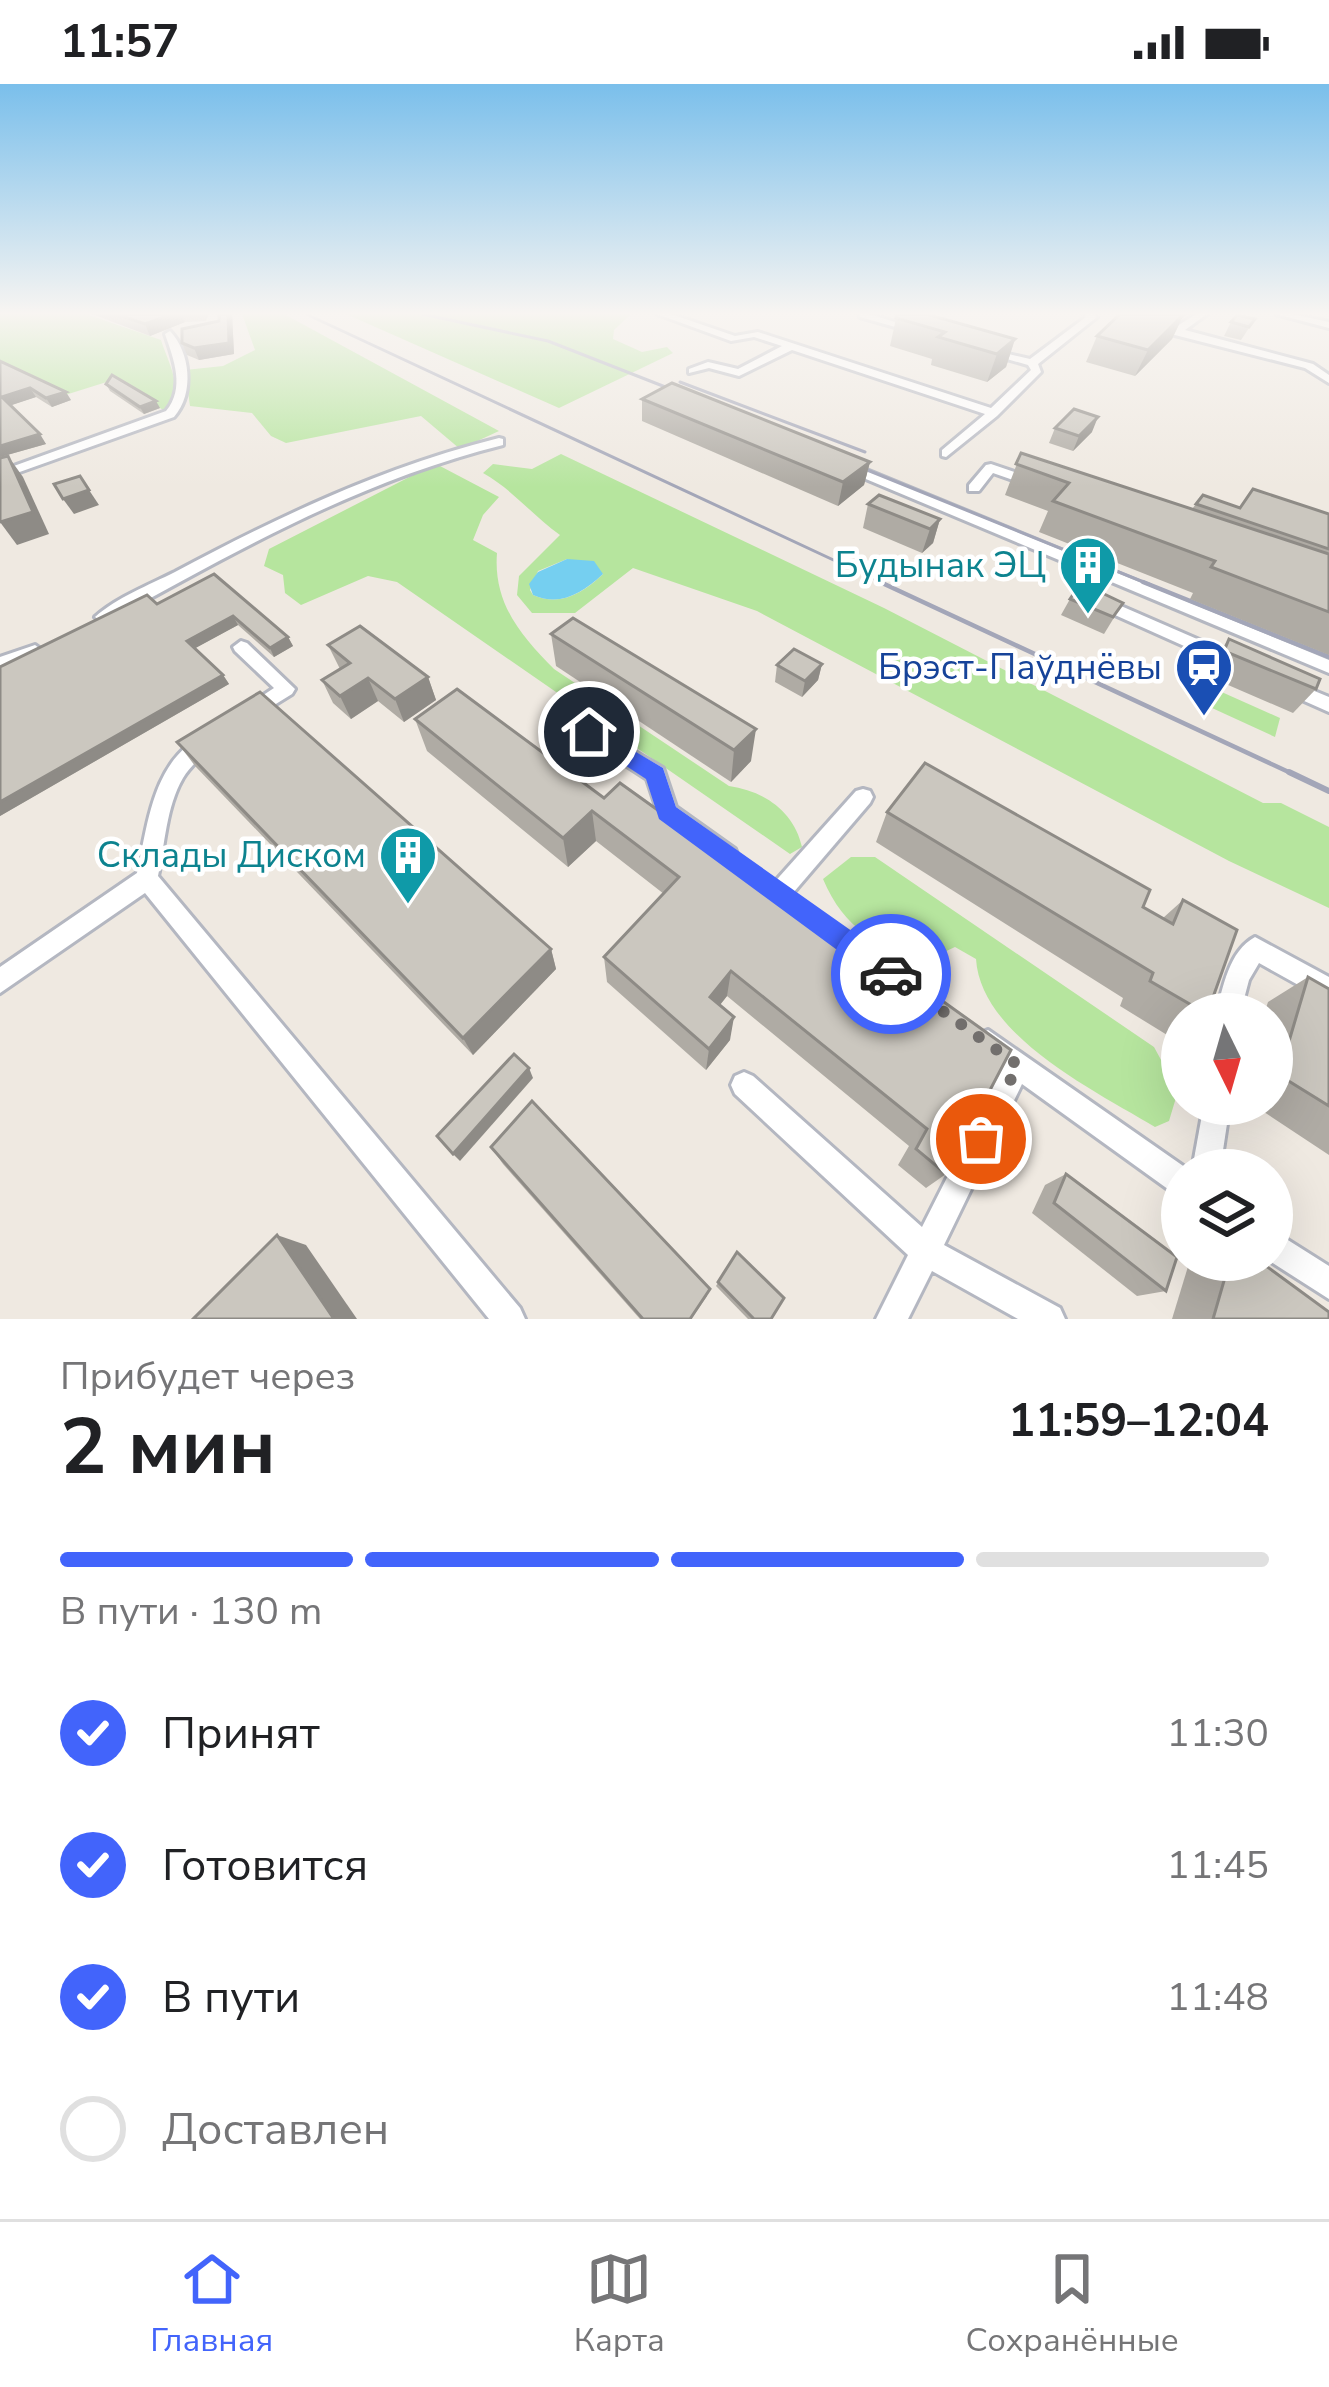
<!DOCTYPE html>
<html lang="ru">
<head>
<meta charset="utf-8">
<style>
	:root { --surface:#fff; --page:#f6f6f6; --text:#202124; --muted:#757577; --line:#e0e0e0; --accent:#4264fb }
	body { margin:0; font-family:"Nunito Sans",sans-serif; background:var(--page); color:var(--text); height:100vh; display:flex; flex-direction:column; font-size:45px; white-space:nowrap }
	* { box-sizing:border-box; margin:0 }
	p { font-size:39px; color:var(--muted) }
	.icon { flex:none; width:66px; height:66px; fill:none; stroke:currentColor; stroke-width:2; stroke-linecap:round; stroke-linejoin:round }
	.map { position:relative; height:1235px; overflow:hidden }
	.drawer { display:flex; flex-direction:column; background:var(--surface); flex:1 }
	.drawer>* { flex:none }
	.needle { width:78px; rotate:175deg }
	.tools { position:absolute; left:1161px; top:909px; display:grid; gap:24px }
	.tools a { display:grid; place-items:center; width:132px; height:132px; border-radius:50%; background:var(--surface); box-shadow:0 12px 48px #0002; font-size:60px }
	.pin { position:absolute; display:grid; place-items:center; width:102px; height:102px; color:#fff; margin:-51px; border:6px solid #fff; border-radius:50%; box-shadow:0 3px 12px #0007 }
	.courier { position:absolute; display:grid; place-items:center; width:120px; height:120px; margin:-60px; border:9px solid #4264fb; border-radius:50%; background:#fff; color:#222; box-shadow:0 3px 15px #0007 }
	.head em { font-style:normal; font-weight:700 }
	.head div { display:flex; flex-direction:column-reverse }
	.head { display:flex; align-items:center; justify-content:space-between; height:204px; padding:0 60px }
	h1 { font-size:78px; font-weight:700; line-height:90px }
	.bar { display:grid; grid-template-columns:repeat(4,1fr); gap:18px 12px; align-content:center; height:144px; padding:0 60px }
	.bar i { height:15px; border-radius:9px; background:var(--line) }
	.bar .active { background:var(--accent) }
	.bar p { grid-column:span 4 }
	ol { padding:0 60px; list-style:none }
	li { display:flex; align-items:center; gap:36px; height:132px }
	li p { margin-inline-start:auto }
	li .icon { padding:12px; border-radius:50%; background:var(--accent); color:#fff; stroke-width:4 }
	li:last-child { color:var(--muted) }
	li i { width:66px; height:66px; border:6px solid var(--line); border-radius:50% }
	.status { display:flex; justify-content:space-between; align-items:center; height:84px; padding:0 60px; background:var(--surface); direction:ltr }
	.status svg { height:33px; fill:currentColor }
	.menu { display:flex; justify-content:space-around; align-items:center; height:168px; border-top:3px solid var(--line); background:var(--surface); font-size:33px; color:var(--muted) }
	.menu a { display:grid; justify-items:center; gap:6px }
	.menu .active { color:var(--accent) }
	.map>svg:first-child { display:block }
</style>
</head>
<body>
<div class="status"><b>11:57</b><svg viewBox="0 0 49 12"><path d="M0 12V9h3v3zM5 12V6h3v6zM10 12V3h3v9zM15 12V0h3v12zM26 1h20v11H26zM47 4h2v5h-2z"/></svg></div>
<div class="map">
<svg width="1329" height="1235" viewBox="0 0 1329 1235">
	<rect width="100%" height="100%" fill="#efe9e1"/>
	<g fill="#b6e59e" fill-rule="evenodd">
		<path d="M0 230H86L161 256C168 279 187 309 165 327L113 296 62 312 0 283Z"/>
		<polygon points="242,230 284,230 499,347 460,365 421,332 286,359 271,352 252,329 190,322 185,286 223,282 255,266"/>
		<polygon points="346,230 631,230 614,246 613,255 642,268 667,263 673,269 559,324"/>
		<path d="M561 370 884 524 1263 719H1281L1329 743V824L1229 777 757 527 633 484 575 529H532L517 511 519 492 560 451C533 432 512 405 483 389L493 380 532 385ZM567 475 603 490C583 509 561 523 533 511L530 506 538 487Z"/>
		<path d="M440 382 499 413 483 431 473 456 497 469C493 519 521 552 554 585L729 702C764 707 794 727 802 763L790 770 397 498 368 492 301 521 285 509 283 491 264 482 269 465 425 385Z"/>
		<polygon points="1197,597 1280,634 1275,653 1188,613"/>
		<path d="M851 773H875L1154 963 1178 1007 1169 1037 1155 1043C1095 1007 981 952 976 875L955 863 927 876C875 861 845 846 823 795Z"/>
	</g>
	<path fill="#75cff0" d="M567 475 594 477 603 490C582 509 561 523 533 511L529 500 538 488Z"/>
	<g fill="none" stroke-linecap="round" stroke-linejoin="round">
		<g stroke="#b4b7c1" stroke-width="6">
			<g id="minor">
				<polygon points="657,230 671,230 735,252 758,248 991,324 1031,286 1028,281 982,268 982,264 1030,275 1086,233 1084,230 1094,230 1097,233 1038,280 1041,288 997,332 946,373 942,372 942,366 985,330 792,266 739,292 709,284 689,289 689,285 708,278 738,285 782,262 754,253 731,257"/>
				<polygon points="859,230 869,230 918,245 913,248 860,233"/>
				<polygon points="1196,230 1207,230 1185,246 1313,280 1329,291 1329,299 1305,284 1171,250 1171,246"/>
				<polygon points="1276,230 1292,230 1329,238 1329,244"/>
				<path d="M170 247C190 268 195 309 174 333L0 395V387L166 327C185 304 174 276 165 250Z"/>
				<path d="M499 354 503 355V361C359 397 238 466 109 537L103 538 95 533C116 514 149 501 175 488 280 432 383 383 499 354Z"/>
				<polygon points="847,378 1329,576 1329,589 842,385 841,382"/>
				<polygon points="991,380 1035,395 1037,398 1030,402 993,389 979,407 969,407 969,401 986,381"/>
				<polygon points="1121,522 1243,575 1246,579 1237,585 1231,583 1115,531 1113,527"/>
				<polygon points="241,557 247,559 295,605 292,610 250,636 244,634 241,629 244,624 274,604 235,567 233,563"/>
				<polygon points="35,561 43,567 41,571 0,585 0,573"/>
				<polygon points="1290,597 1329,613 1329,628 1284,608 1281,603"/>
				<polygon points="589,641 663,684 676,723 735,765 738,772 735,779 727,781 719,779 660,734 647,695 590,658 560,682 546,682 543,677 546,672"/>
				<path d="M207 650 214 652 216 657C206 670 192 679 183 694 166 723 165 761 158 792L520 1224 525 1235H489L145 809 0 909V883L137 789C148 740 153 673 207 650Z"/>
				<polygon points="863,705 870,707 873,713 870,719 787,816 779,819 771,816 768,809 771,802 856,707"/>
				<path d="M1255 853 1329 893V918L1259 879 1249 896 1240 930H1216C1223 903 1229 867 1255 853Z"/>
				<polygon points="988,946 1189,1086 1182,1086 1182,1112 1172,1108 1022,1000 944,1161 1060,1224 1065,1235 1018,1235 932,1187 908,1235 876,1235 908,1171 735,1010 731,1001 735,992 744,988 753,992 922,1143 1002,985 979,968 975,959 979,950"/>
				<polygon points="1204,1020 1230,1020 1220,1086 1192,1086"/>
				<polygon points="1272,1146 1329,1182 1329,1215 1268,1176 1272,1176"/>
			</g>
		</g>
		<use href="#minor" fill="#fff" fill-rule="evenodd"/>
		<g stroke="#a3a6b8" stroke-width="3">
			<polyline points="306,230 887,501"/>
			<polyline points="422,230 548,257 696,315"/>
			<polyline points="680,298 865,368"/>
			<polyline points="840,375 1151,501"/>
		</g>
		<g stroke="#a3a6b8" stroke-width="4.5">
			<polyline points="880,498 1295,691"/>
			<polyline points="1143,498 1329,573"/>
		</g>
		<polyline stroke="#a3a6b8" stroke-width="6" points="1289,688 1329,707"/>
	</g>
	<g fill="#afaba4">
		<polygon points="92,230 209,230 206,237 185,238 150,252"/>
		<polygon points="219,230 232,230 234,270 199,276 187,271 182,259 219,237"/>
		<polygon points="897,230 1015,255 1006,283 987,298 931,281 932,275 890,262"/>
		<polygon points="1182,234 1172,255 1135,292 1086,278 1097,252"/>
		<polygon points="1255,235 1241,256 1224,252 1231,238"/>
		<polygon points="0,277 71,316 52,323 36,313 11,321 46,360 0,373"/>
		<polygon points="106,300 160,324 144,330 110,307"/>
		<polygon points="642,315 870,378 864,401 838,422 642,337"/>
		<polygon points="1055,344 1092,348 1073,367 1049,359"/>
		<polygon points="1021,369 1192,425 1196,420 1329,430 1329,571 1190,515 1193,509 1039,448 1048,427 1005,411"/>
		<polygon points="868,420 940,435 933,459 922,469 863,444"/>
		<polygon points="214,490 288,553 293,562 274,573 238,541 195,564 223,591 229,600 0,732 0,583 157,520"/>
		<polygon points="1070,515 1123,519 1104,550 1061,531"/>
		<polygon points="551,550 751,677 731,698 556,582"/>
		<polygon points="1229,555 1316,605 1293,629 1205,591 1211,579"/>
		<polygon points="328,561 428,593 436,616 404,638 378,617 351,635 333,619 322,596 340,585"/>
		<polygon points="822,580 818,596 802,613 775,598 777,581"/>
		<polygon points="415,635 604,714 708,762 1011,966 946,1090 926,1104 898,1081 909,1062 727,912 720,921 730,956 706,986 607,898 604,873 664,810 596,757 568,783 427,667"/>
		<polygon points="177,658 551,865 556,885 473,971 195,682"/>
		<polygon points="887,728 1143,823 1163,834 1183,816 1207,930 1182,930 1182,947 1172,954 1120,922 1123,914 876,758"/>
		<polygon points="1308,893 1329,905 1329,1071 1252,1020 1272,1020 1272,930 1264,930 1268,918"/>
		<polygon points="491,1063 707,1212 691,1235 640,1235 503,1080"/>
		<polygon points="1066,1090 1166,1207 1137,1212 1032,1129 1045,1101"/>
		<polygon points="737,1168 771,1235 748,1235 716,1202"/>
		<polygon points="1190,1176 1258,1176 1329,1235 1172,1235"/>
	</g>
	<g fill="#8e8b86">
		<polygon points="173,230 181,230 185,238 150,252 145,240"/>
		<polygon points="228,230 232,230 234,270 199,276 194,264"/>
		<polygon points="1175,230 1188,230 1182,234 1172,255 1135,292 1148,266"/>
		<polygon points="1015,255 1006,283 987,298 997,270"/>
		<polygon points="30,304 36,313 9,322 2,313"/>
		<polygon points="66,308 71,316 52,323 46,314"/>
		<polygon points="156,317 160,324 144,330 140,323"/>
		<polygon points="1098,333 1092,348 1073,367 1079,352"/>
		<polygon points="40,350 46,360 0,373 0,362"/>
		<polygon points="8,372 23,393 49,450 17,461 0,438"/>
		<polygon points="870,378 864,401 838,422 843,398"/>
		<polygon points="89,406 99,421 74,430 63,415"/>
		<polygon points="940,435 933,459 922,469 930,445"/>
		<polygon points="233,532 238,541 192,566 187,557"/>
		<polygon points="288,553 293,562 274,573 270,564"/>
		<polygon points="822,580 818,596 802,613 805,597"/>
		<polygon points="223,591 229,600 0,732 0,718"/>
		<polygon points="428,593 436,616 404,638 395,615"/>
		<polygon points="368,594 378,617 351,635 340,612"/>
		<polygon points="756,645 751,677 731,698 734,666"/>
		<polygon points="592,727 596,757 568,783 563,754"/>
		<polygon points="551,865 556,885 473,971 463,954"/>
		<polygon points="731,887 727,912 707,937 710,913"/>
		<polygon points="734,933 730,956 706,986 709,965"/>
		<polygon points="529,984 533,994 460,1077 453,1070"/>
		<polygon points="277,1151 306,1161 357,1235 334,1235"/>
	</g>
	<g fill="#cbc7bf" stroke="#8e8b86" stroke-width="3">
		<polygon points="116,230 173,230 145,240"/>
		<polygon points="219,230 228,230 229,259 194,264 182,259 182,245 219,237"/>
		<polygon points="897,230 926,230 1015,255 997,270 938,253 945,248 896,234"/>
		<polygon points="1120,230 1184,230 1148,266 1097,252"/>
		<polygon points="1237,231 1255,235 1249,243 1231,238"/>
		<polygon points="0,277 66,308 46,314 30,304 2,313 40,350 0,362"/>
		<polygon points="112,291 156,317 140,323 106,300"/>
		<polygon points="672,299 870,378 843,398 642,315"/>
		<polygon points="1074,325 1098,333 1079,352 1055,344"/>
		<polygon points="1021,369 1329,470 1329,528 1211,483 1215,477 1053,417 1069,399 1016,380"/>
		<polygon points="8,372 33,428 0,438 0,374"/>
		<polygon points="80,392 89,406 63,415 54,400"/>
		<polygon points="1253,405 1329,430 1329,465 1196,420 1203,411 1240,424"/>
		<polygon points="879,411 940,435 930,445 868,420"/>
		<polygon points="214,490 288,553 270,564 233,532 187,557 223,591 0,718 0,583 147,511 157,520"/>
		<polygon points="1081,499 1123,519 1113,533 1070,515"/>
		<polygon points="573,534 756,645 734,666 551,550"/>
		<polygon points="360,542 428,593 395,615 368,594 340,612 322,596 350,579 328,561"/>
		<polygon points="1229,555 1320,595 1316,605 1224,567"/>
		<polygon points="794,565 822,580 805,597 777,581"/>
		<polygon points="457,605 604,714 620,699 708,762 716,755 1011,966 946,1090 916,1065 927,1045 731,887 710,913 734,933 709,965 604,873 679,793 592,727 563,754 415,635"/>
		<polygon points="260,608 551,865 463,954 177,658"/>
		<polygon points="925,679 1150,806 1143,823 1173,840 1183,816 1237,846 1207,930 1150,897 1153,889 887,728"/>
		<polygon points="1308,893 1329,905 1329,1022 1279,991"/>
		<polygon points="514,970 529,984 453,1070 437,1052"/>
		<polygon points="532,1017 710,1205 690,1235 643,1235 491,1063"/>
		<polygon points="1066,1090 1177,1173 1166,1207 1054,1119"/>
		<polygon points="277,1151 334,1235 193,1235"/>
		<polygon points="737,1168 784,1214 771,1235 754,1235 718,1198"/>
		<polygon points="1230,1176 1258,1176 1329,1228 1329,1235 1213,1235"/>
	</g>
	<linearGradient id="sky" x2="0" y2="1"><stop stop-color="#7abfeb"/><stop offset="0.57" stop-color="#f8f5f2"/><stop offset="1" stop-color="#f8f5f2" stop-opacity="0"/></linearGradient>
	<rect width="1329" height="403" fill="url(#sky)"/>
	<polygon fill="#4264fb" points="589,640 663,684 676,723 900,881 904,890 900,899 891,902 882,899 659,735 646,695 582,653 582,642"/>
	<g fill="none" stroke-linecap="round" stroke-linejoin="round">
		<polyline stroke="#726f6d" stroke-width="12" stroke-dasharray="0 21.6" points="891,890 1018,981 981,1055"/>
	</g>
	<defs>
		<g id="building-pin" transform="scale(3)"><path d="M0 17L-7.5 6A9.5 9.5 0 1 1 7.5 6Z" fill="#0f9aa8" stroke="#fff"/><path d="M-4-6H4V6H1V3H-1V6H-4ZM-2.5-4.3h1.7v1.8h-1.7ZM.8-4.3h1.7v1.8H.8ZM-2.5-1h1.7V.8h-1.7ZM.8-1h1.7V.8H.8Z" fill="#fff"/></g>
		<g id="station-pin" transform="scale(3)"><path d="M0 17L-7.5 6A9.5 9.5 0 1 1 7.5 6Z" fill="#1a4fb4" stroke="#fff"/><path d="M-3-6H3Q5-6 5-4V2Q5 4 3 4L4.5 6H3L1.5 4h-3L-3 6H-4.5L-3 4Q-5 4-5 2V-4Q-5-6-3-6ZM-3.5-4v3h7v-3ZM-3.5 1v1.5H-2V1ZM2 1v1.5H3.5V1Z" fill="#fff"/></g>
	</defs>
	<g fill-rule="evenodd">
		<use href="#building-pin" x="1088" y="481"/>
		<use href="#station-pin" x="1204" y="583"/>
		<use href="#building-pin" x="408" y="771"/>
	</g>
	<g text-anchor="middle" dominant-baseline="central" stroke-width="9" stroke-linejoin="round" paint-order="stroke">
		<g font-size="36" fill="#0d838f" stroke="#fff" text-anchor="end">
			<text x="1046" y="481">Будынак ЭЦ</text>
			<text x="366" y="771">Склады Диском</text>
		</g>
		<g font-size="36" fill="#164399" stroke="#fff" text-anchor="end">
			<text x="1162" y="583">Брэст-Паўднёвы</text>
		</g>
	</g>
</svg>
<div class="tools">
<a><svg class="needle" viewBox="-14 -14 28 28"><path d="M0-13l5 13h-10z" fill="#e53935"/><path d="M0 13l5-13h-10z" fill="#757577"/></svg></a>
<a><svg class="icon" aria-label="layers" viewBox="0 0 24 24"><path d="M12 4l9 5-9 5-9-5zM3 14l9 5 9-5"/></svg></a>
</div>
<div class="pin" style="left:981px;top:1055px;background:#ea580c"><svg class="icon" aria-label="bag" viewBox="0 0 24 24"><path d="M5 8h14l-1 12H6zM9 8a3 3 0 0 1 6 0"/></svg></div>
<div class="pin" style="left:589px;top:648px;background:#1f2937"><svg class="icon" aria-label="home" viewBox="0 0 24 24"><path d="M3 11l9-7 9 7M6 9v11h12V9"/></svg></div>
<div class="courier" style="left:891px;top:890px"><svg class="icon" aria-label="car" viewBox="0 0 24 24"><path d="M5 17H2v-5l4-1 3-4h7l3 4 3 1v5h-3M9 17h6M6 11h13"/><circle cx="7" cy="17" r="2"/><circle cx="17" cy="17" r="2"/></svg></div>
</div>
<section class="drawer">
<div class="head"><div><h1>2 мин</h1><p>Прибудет через</p></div><em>11:59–12:04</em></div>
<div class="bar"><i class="active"></i><i class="active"></i><i class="active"></i><i></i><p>В пути · 130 m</p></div>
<ol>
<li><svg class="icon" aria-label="check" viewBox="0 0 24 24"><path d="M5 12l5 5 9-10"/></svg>Принят<p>11:30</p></li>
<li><svg class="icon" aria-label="check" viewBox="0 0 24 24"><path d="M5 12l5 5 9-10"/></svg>Готовится<p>11:45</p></li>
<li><svg class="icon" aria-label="check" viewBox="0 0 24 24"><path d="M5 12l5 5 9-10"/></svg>В пути<p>11:48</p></li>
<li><i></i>Доставлен</li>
</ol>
</section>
<nav class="menu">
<a class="active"><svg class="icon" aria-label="home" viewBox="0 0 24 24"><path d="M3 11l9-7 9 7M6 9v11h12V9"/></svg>Главная</a>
<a><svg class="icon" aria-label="map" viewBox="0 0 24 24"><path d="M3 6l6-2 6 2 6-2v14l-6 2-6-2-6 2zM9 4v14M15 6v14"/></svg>Карта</a>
<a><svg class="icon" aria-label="saved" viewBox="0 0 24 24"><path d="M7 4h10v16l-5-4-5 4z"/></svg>Сохранённые</a>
</nav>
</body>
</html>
